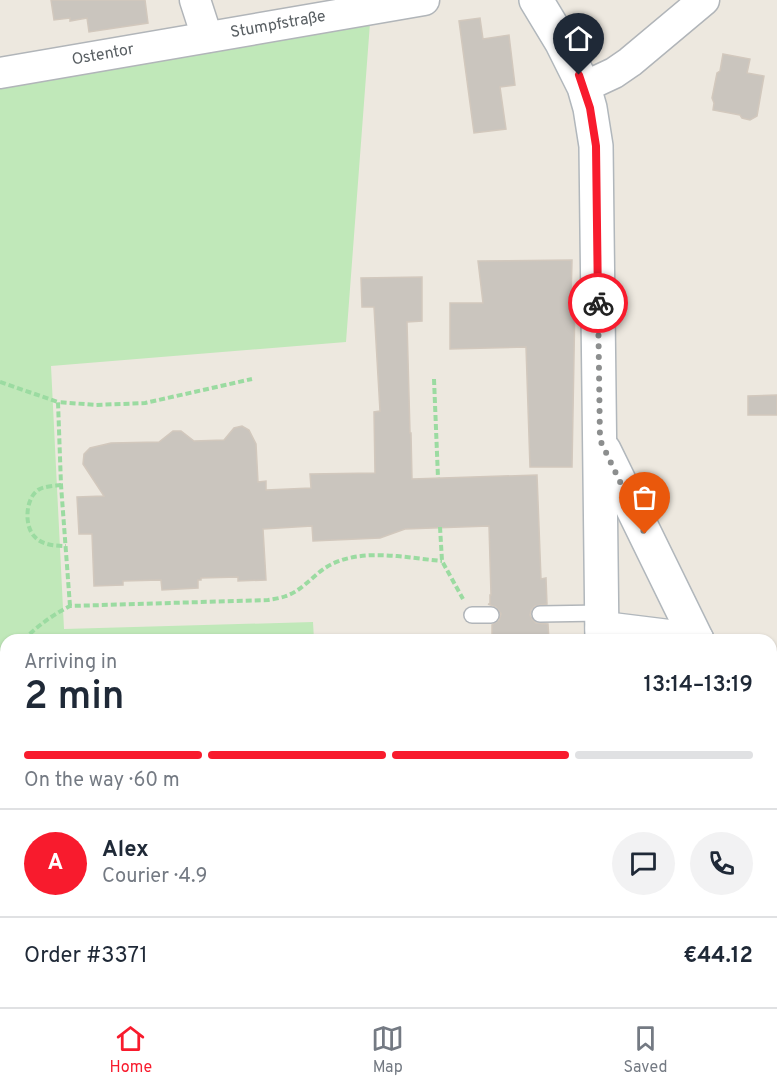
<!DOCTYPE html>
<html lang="en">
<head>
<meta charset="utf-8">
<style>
	:root { --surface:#fff; --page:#f2f2f3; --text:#1f2937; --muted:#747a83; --line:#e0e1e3; --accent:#f81b2d }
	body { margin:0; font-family:Overpass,sans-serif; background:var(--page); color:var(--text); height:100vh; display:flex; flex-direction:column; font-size:22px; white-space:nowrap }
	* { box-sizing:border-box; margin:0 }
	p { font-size:20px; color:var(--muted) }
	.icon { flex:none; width:33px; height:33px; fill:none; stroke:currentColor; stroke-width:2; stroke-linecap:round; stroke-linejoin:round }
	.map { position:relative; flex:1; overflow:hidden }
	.panel { position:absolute; left:0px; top:634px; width:777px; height:374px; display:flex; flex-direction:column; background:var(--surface); border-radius:18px 18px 0 0; box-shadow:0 2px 4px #0004 }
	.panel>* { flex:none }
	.pin { position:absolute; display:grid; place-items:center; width:51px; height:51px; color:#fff; margin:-62px -26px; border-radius:50% 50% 50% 0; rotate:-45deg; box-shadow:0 0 6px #0007 }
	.pin .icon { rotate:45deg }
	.courier { position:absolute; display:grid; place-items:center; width:60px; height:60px; margin:-30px; border:4px solid #f81b2d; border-radius:50%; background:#fff; color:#222; box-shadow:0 2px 8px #0007 }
	.head em { font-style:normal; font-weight:600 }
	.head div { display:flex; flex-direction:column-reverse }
	.head { display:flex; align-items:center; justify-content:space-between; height:102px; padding:0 24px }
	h1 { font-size:39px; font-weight:600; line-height:45px }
	.bar { display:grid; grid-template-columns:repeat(4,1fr); gap:9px 6px; align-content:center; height:72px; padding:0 24px }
	.bar i { height:8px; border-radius:4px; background:var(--line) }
	.bar .on { background:var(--accent) }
	.bar p { grid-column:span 4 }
	.line { display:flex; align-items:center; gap:15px; padding:0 24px; border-top:2px solid var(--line) }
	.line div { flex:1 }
	.round { display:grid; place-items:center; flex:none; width:63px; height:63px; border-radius:32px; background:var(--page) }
	.menu { display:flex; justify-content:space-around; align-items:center; height:84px; border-top:2px solid var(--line); background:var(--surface); font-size:16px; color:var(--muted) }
	.menu a { display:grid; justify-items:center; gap:3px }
	.menu .on { color:var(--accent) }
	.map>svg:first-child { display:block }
</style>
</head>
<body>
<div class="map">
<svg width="777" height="1007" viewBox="0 0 777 1007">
	<rect width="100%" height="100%" fill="#ede8df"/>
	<g fill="#c0e8b9">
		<polygon points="370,23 346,342 51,366 64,629 313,622 314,640 6,640 6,1002 321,1002 321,1007 0,1007 0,84"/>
		<polygon points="771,709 777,709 777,1007 614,1007 614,1002 771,1002"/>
		<rect x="379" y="1002" width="172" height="5"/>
	</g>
	<g fill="#cac5be" stroke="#d2c8bd" stroke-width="1.5">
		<polygon points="51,0 145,0 148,23 89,32 87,18 70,21 70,18 54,20"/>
		<polygon points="480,18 483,39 509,35 515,85 500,87 506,129 474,133 459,21"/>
		<polygon points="723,54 750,59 747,73 764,76 757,116 750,120 742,118 740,115 713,110 714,103 712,98 717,73 720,71"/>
		<polygon points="572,260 571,301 575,301 572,467 530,467 526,347 450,349 450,303 483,303 478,261"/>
		<polygon points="422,277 422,321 407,322 410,433 411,433 412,479 537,475 541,579 546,578 547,604 535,606 531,610 530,615 532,619 536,623 548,624 549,640 492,640 492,625 499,620 501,614 496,607 488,604 490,604 490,595 491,595 489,526 405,529 380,538 313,541 312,526 263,529 266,580 238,581 238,577 201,578 201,580 198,580 198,588 162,590 161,580 123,581 123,585 94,586 92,534 79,534 77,497 104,496 83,464 84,454 90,448 111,443 159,442 173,431 181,431 194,441 224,440 234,428 242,426 249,430 256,444 258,482 266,481 266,490 311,488 310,474 375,473 374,412 380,411 374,307 362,307 361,278"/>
		<polygon points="777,395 777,415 748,415 748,396"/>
	</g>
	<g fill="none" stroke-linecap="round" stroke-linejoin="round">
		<g stroke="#b1b5b9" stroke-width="18">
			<g id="lane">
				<polyline points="540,614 602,613"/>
				<polyline points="472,615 491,615"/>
			</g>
		</g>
		<g stroke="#b1b5b9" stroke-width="33">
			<g id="street">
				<polyline points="195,0 207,37"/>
				<polyline points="0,73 424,0"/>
				<polyline points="584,87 614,73 630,62 704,0"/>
			</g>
		</g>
		<g stroke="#b1b7bc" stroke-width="36">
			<g id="secondary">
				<polyline points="536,0 562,43 584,87 590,108 596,146 602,640"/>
				<polyline points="604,450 697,640"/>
				<polyline points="602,629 616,630 697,640"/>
				<polyline points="771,674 777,676"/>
				<polyline points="588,1007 588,1002"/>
			</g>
		</g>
		<g stroke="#9bdba1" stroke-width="4" stroke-dasharray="6 3" stroke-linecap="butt">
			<polyline points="434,379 438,478"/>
			<polyline points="0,382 58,402"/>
			<path d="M61 485C54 486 44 486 38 490 25 499 24 527 35 537 42 545 56 546 66 546"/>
			<polyline points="440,527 442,561 463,599"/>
			<polyline points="70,606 61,485 58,402 96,405 145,403 252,379"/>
			<path d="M23 640C38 626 52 615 70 606L268 600C274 599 281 598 286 596 304 590 315 572 332 564 365 548 407 558 442 561"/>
			<polyline points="0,666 6,659"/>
			<polyline points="0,837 6,838"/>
			<polyline points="771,879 777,871"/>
			<polyline points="390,1002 390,1007"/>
			<polyline points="459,1002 460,1007"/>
			<polyline points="526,1002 526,1007"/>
			<polyline points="226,1007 227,1002"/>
			<polyline points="684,1007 684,1002"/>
		</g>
		<use href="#lane" stroke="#fff" stroke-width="15"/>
		<use href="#street" stroke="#fff" stroke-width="30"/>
		<use href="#secondary" stroke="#fff" stroke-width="33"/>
	</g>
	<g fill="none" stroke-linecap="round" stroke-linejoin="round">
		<polyline stroke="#8c8e8e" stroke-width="6" stroke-dasharray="0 10.8" points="598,303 600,440 645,534"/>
		<polyline stroke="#f81b2d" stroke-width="8" points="579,75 590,108 596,146 598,303"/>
	</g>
	<g text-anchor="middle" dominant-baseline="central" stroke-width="6" stroke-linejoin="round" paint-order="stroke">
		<g font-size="16" fill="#585e62" stroke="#fff">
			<text transform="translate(278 25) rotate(-10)">Stumpfstraße</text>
			<text transform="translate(103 55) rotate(-10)">Ostentor</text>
		</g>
	</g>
</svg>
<div class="pin" style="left:645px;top:534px;background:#ea580c"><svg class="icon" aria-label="bag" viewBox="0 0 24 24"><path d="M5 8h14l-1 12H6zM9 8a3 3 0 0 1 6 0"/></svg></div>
<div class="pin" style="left:579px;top:75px;background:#1f2937"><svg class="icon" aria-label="home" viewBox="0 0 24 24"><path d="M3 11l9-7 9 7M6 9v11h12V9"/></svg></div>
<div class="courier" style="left:598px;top:303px"><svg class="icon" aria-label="bike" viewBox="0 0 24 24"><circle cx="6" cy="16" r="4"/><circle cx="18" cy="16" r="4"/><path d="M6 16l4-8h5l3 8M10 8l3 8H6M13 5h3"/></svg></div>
<section class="panel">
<div class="head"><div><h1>2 min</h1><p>Arriving in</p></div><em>13:14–13:19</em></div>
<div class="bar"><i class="on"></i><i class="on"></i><i class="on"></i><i></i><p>On the way · 60 m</p></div>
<div class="line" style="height:108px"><b class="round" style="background:var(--accent);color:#fff">A</b><div><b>Alex</b><p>Courier · 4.9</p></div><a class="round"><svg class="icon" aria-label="chat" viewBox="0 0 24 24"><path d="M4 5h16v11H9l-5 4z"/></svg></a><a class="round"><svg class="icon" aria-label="phone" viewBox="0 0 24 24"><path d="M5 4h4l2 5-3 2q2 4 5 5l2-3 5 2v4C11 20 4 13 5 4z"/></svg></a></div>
<div class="line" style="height:78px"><div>Order #3371</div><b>€44.12</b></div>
</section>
</div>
<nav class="menu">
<a class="on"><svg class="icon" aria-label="home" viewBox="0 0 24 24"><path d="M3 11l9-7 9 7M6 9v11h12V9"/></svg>Home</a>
<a><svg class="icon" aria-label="map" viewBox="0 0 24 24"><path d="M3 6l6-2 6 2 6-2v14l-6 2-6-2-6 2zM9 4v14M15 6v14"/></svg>Map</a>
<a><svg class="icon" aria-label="saved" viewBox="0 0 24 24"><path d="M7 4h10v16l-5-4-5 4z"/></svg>Saved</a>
</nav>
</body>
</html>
